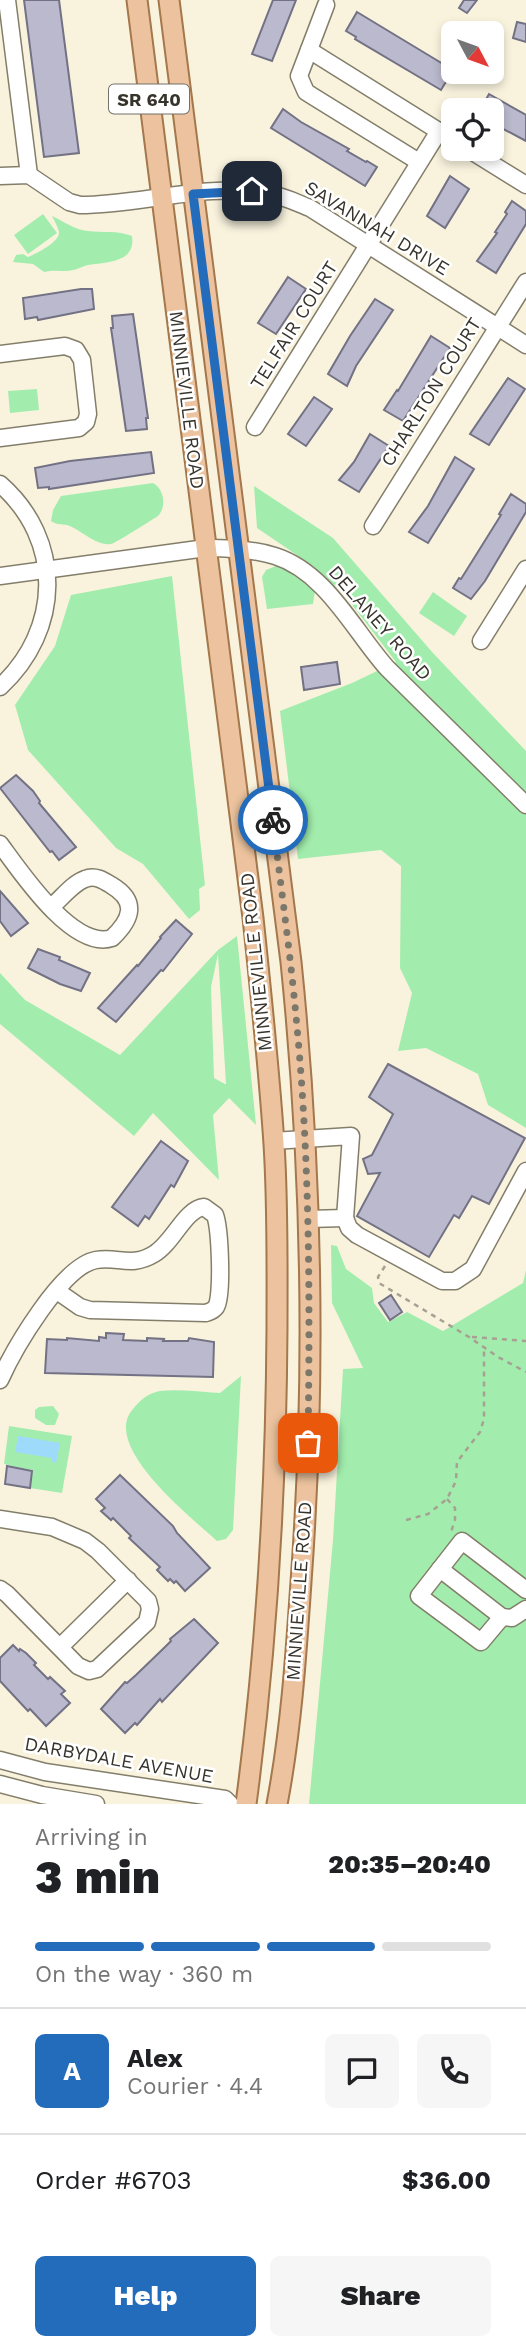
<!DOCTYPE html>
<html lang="en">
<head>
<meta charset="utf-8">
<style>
	:root { --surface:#fff; --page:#f6f6f6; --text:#202124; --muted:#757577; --line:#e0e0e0; --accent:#236bbb }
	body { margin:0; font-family:"Work Sans",sans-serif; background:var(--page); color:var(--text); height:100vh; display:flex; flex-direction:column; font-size:26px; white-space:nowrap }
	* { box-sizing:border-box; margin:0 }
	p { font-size:23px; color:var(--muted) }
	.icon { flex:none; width:38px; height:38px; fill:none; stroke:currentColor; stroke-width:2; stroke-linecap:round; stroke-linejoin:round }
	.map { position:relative; height:1804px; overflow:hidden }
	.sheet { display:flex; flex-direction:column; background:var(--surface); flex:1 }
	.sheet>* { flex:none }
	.needle { width:46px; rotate:131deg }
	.buttons { position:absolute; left:441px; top:21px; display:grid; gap:14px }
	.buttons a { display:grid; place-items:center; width:63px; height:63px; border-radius:10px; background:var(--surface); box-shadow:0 4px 10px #0003; font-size:35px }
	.pin { position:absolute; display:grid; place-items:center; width:60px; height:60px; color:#fff; margin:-30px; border-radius:14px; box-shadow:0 4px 10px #0006 }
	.courier { position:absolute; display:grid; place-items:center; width:70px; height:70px; margin:-35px; border:5px solid #236bbb; border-radius:50%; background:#fff; color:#222; box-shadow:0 2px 9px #0007 }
	.overview em { font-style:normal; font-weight:800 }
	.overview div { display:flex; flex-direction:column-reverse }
	.overview { display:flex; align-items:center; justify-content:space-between; height:119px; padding:0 35px }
	h1 { font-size:46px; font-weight:800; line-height:52px }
	.bar { display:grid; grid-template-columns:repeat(4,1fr); gap:10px 7px; align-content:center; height:84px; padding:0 35px }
	.bar i { height:9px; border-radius:5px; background:var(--line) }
	.bar .active { background:var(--accent) }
	.bar p { grid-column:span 4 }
	.line { display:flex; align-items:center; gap:18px; padding:0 35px; border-top:2px solid var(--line) }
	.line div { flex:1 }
	.round { display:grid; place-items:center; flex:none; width:74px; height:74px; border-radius:10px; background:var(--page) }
	.action { display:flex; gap:14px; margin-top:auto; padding:14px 35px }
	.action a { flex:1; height:80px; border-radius:10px; background:var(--accent); color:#fff; font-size:28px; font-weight:800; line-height:80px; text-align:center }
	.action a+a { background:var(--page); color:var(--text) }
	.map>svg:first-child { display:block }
</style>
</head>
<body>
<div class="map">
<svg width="526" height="1804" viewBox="0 0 526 1804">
	<rect width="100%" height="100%" fill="#f9f3de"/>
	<g fill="#a2edad" fill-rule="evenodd">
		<polygon points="43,214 57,233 28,254 14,235"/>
		<path d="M52 216C63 221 75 230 88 231 103 233 117 230 132 236 136 263 107 262 88 265 81 267 74 271 66 271 58 271 52 270 44 272L33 264 13 262 16 255 23 254 28 257C36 254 60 242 59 232 58 227 54 220 52 216Z"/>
		<polygon points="37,389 39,410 10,413 8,391"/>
		<path d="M153 483C164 489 167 506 158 516 155 518 114 544 111 544 95 546 82 530 67 525 61 524 57 525 51 521L53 510 61 496Z"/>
		<polygon points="254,486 333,538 433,653 526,751 526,1128 488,1105 478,1074 426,1048 398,1051 412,993 400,968 401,866 381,850 298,859 280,711 352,683 396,662 343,593 313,566 257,528"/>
		<polygon points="276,566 293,574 315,591 313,604 267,609 262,577 266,570"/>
		<polygon points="172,576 205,885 199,889 200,910 189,919 143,864 116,848 28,750 15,705 55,646 71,595"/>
		<polygon points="433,592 467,616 454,636 419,613"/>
		<path d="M237 936 256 1125 229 1098 213 1115 219 1180 153 1113 134 1136 0 1024V973L25 1000 120 1055 218 950ZM218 954 226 1084H225L214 1078 211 987Z"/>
		<polygon points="331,1245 337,1246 346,1269 372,1288 374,1303 388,1322 407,1312 443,1331 523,1283 526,1270 526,1804 309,1804 333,1540 343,1369 363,1368 332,1303"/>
		<path d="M241 1376 233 1530 226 1539 217 1541C192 1518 100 1446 133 1409 140 1400 148 1393 160 1391 179 1389 200 1392 220 1393Z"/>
		<polygon points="53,1406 59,1414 55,1425 46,1425 35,1418 35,1410 39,1407"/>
		<polygon points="9,1426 72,1436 62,1493 30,1488 32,1471 4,1464"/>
	</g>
	<polygon fill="#9edafa" points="18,1436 60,1443 56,1463 52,1462 52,1458 15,1452"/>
	<g fill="#bab9cd" stroke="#737184" stroke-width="2">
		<polygon points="24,0 59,0 79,153 44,157"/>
		<polygon points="273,0 296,0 272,61 252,54"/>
		<polygon points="464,0 477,0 467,13 459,8"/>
		<polygon points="357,12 453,70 441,90 355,39 356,37 346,31"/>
		<polygon points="517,22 526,24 526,42 513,38"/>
		<polygon points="489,94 526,115 526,141 492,123 492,110 480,110"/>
		<polygon points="283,109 301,122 349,149 347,151 366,162 367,161 377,167 365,186 271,128"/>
		<polygon points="450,176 469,189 445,228 427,216"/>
		<polygon points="512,201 526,211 526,224 496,273 477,261 497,233 495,232 507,214 505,212"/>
		<polygon points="288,277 306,289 276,334 258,323"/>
		<polygon points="81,289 92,289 94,309 38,320 37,317 25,319 23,298"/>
		<polygon points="375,299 393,310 356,366 347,386 328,374 350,336"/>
		<polygon points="133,314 148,418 146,418 147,429 126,431 111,328 113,328 112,316"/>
		<polygon points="431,336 450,348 403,421 384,410 397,390 398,391"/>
		<polygon points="508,378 525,389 489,445 470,434"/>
		<polygon points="314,397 332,409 306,446 288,434"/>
		<polygon points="370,434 389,446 359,492 339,480 354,462"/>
		<polygon points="151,452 154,473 49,489 49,487 38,488 35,468 70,461"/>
		<polygon points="455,457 474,469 428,543 409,532 428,506"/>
		<polygon points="511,494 526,504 526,512 485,581 471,599 453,588 459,578 461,579 501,515 499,514"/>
		<polygon points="337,662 340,684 304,690 301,667"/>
		<polygon points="16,775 33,791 40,801 39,803 76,847 59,860 52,851 50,852 0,788"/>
		<polygon points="0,891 28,923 11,936 0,921"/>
		<polygon points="176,920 192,934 163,971 161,970 116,1022 98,1008 137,965 138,966 161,938 160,937"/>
		<polygon points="38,949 60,957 59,960 90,973 81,991 60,984 28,968"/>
		<polygon points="388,1064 525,1138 489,1204 472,1196 459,1218 454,1215 429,1257 357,1216 380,1173 368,1174 363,1159 372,1155 393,1114 369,1097"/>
		<polygon points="161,1141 188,1161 174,1187 171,1185 149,1219 145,1216 138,1226 112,1207"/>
		<polygon points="391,1295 402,1312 390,1320 379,1303"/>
		<polygon points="106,1333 124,1334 123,1340 147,1341 147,1338 164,1339 163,1341 188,1341 189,1338 214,1342 213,1377 45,1373 47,1339 67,1340 67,1338 99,1341 99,1337 106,1338"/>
		<polygon points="7,1466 32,1471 30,1488 5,1484"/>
		<polygon points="120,1475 173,1526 177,1533 210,1568 185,1591 176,1581 174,1583 170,1579 168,1581 157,1570 160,1567 129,1538 131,1536 113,1518 111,1520 101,1511 105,1508 96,1499"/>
		<polygon points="194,1619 218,1643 162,1702 160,1699 137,1725 135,1723 125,1733 101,1709 125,1682 127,1683 136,1675 165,1647 171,1641 170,1639"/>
		<polygon points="13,1645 19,1651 20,1649 26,1653 36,1663 34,1665 48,1679 50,1677 65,1691 61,1694 70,1703 46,1726 30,1709 28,1711 0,1681 0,1658"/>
	</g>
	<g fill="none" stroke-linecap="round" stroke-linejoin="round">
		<g stroke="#837e6a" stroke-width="19">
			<g id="minor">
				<polyline points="7,0 29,175"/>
				<polyline points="326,5 299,76 306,92 314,97 419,162"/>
				<polyline points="309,50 453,140"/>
				<polyline points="468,149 526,185"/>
				<path d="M0 176 29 175 69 202 80 205C142 205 207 182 269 194 284 196 297 203 310 208L526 345"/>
				<polyline points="0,354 65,346 76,350 82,360 88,414 86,422 79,428 0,438"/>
				<polyline points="255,427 439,131"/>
				<path d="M0 484C64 540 62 630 0 687"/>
				<polyline points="373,526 526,282"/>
				<path d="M0 576 206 548C229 548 253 549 275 556 326 572 354 631 387 668L526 805"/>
				<polyline points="481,641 526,569"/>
				<path d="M0 844C20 871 73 951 112 938 132 919 138 901 111 885 103 880 95 875 85 879 73 883 61 899 51 907"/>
				<polyline points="273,1141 351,1136 345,1218 308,1219"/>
				<polyline points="345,1218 349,1228 357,1235 442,1281 455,1281 473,1269 526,1171"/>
				<path d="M0 1380C14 1349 62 1266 96 1260 118 1256 131 1268 154 1254 173 1243 185 1209 204 1207L215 1215C220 1229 223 1296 216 1307 213 1311 211 1311 206 1313L90 1310 80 1307 57 1291"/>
				<polyline points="0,1519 52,1527 85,1541 98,1551 148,1601 150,1609 147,1622 97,1669 89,1671 78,1666 7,1594 0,1589"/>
				<polyline points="440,1569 502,1617 512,1618 526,1609"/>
				<polyline points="502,1617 481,1642 419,1596 462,1541 526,1590"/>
				<polyline points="60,1647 128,1580"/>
				<polyline points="0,1760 45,1772 225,1799 230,1804"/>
				<polyline points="0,1784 42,1795 96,1804"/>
			</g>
		</g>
		<g stroke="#a4774c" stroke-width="23">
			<g id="major">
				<path d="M137 0 253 918C261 993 269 1069 274 1144 278 1206 277 1268 277 1329 276 1488 267 1647 246 1804"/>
				<path d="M169 0 291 962C312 1168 316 1376 301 1582 296 1656 291 1731 277 1804"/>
			</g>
		</g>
		<g stroke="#a6a192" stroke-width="2.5" stroke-dasharray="5 5" stroke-linecap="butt">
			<polyline points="385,1266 378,1277 379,1283 469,1337 498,1357 526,1372"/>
			<polyline points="472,1337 526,1341"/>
			<polyline points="447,1499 455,1508 455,1520 451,1532"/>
			<polyline points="406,1520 428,1514 447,1499 456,1481 457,1462 480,1432 484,1419 484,1348"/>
		</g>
		<use href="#minor" stroke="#fff" stroke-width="16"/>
		<use href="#major" stroke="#ecc39e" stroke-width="19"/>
	</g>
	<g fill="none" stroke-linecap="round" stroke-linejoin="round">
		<path stroke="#7b776a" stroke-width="7" stroke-dasharray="0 12.6" d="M273 820C281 889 291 958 297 1027 310 1165 310 1304 308 1443"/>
		<polyline stroke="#236bbb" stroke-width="9" points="252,191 193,194 273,820"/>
	</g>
	<g text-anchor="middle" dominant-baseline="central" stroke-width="5" stroke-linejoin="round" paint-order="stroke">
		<rect fill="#fff" stroke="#73716b" stroke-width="2" x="109" y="84.5" width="80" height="29" rx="5"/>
		<g font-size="18" font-weight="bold" fill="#37342c">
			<text x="149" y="99">SR 640</text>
		</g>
		<g font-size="19" fill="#37342c" stroke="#fff">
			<text transform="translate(377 228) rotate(31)">SAVANNAH DRIVE</text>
			<text transform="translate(294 325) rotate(-58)">TELFAIR COURT</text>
			<text transform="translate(431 392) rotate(-58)">CHARLTON COURT</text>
			<text transform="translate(187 400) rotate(83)">MINNIEVILLE ROAD</text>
			<text transform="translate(380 623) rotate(49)">DELANEY ROAD</text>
			<text transform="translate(256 962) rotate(-96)">MINNIEVILLE ROAD</text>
			<text transform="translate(299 1591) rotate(-86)">MINNIEVILLE ROAD</text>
			<text transform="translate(119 1760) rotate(10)">DARBYDALE AVENUE</text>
		</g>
	</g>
</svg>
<div class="buttons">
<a><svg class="needle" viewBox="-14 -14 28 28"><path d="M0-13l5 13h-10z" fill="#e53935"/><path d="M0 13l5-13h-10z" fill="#757577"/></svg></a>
<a><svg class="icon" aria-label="locate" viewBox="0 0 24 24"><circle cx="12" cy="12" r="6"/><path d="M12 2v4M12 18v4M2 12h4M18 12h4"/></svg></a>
</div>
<div class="pin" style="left:308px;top:1443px;background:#ea580c"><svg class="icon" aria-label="bag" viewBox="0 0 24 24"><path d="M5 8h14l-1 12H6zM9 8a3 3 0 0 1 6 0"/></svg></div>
<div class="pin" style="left:252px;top:191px;background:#1f2937"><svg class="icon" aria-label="home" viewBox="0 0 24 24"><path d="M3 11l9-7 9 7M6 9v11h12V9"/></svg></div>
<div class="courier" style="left:273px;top:820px"><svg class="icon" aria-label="bike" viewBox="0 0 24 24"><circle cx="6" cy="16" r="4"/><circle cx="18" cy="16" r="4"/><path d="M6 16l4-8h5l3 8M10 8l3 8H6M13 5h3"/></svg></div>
</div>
<section class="sheet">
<div class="overview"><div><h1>3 min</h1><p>Arriving in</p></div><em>20:35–20:40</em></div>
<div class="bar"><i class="active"></i><i class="active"></i><i class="active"></i><i></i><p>On the way · 360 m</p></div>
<div class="line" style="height:126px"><b class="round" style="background:var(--accent);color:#fff">A</b><div><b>Alex</b><p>Courier · 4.4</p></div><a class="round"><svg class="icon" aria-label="chat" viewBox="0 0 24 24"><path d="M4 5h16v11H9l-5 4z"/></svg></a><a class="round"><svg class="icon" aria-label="phone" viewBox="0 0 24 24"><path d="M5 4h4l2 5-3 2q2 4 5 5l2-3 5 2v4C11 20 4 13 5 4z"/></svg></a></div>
<div class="line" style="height:91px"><div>Order #6703</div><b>$36.00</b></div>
<div class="action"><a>Help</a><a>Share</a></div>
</section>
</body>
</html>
